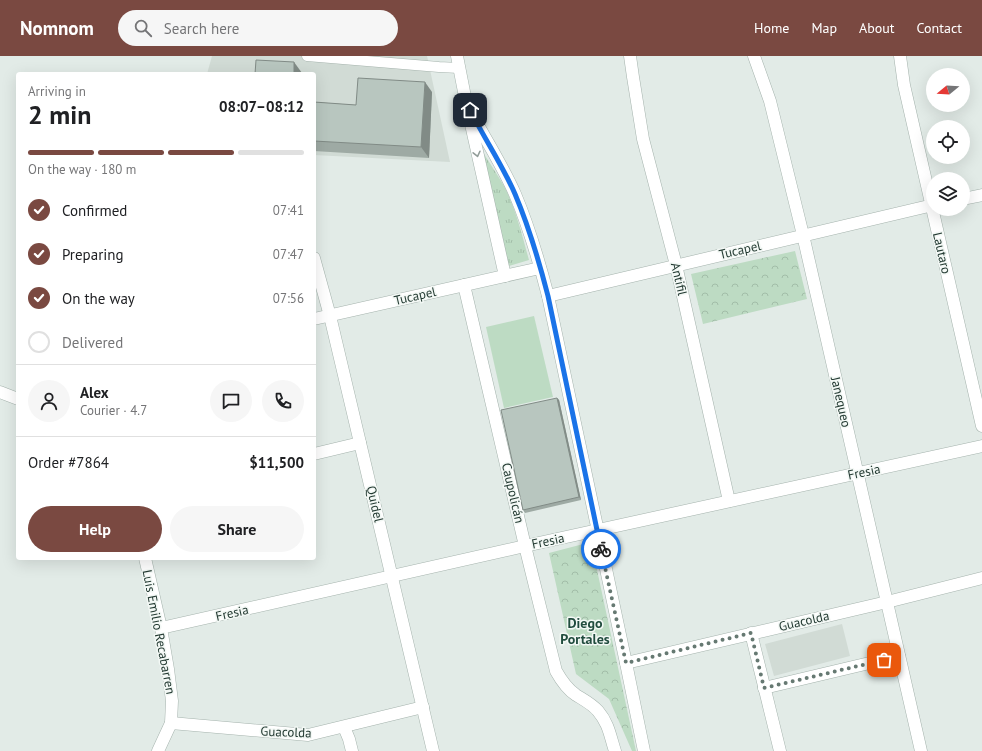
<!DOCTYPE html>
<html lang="en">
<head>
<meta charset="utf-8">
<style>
	:root { --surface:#fff; --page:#f6f6f6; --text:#202124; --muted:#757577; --line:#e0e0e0; --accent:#7a4941 }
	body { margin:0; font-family:"PT Sans",sans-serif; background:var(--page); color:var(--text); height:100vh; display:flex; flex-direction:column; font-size:15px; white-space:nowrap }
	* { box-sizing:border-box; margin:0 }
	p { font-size:13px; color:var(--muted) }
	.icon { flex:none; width:22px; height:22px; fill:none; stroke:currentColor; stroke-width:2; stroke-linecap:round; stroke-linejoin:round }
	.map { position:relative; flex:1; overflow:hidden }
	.panel { position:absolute; left:16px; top:16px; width:300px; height:488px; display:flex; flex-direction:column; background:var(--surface); border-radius:4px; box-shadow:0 4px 16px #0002 }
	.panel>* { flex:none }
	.needle { width:26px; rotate:252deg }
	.fabs { position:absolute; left:926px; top:12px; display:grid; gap:8px }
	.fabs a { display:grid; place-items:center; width:44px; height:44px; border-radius:50%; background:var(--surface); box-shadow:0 4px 16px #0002; font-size:20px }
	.pin { position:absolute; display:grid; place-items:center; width:34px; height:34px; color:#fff; margin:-17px; border-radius:8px; box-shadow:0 2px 6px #0006 }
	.courier { position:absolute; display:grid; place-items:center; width:40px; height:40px; margin:-20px; border:3px solid #1a73e8; border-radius:50%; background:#fff; color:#222; box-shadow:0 1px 5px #0007 }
	.summary em { font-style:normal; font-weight:700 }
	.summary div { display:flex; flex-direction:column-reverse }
	.summary { display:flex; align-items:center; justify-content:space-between; height:68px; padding:0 12px }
	h1 { font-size:26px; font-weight:700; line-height:30px }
	.bar { display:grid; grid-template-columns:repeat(4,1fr); gap:6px 4px; align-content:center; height:48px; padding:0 12px }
	.bar i { height:5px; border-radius:3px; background:var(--line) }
	.bar .active { background:var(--accent) }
	.bar p { grid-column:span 4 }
	.line { display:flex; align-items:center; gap:10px; padding:0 12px; border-top:1px solid var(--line) }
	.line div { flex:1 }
	.round { display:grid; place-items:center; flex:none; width:42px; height:42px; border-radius:21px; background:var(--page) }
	ol { padding:0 12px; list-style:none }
	li { display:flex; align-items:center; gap:12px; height:44px }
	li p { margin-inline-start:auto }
	li .icon { padding:4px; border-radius:50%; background:var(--accent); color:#fff; stroke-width:4 }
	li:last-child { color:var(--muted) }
	li i { width:22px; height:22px; border:2px solid var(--line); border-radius:50% }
	.action { display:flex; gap:8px; margin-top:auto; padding:8px 12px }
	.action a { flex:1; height:46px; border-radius:24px; background:var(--accent); color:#fff; font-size:16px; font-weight:700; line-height:46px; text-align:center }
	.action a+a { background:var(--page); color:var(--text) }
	header { display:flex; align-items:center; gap:24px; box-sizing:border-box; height:56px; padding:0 20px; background:var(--accent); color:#fff }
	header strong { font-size:19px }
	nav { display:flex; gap:22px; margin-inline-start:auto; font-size:14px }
	.search { width:280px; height:36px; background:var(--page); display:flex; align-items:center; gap:10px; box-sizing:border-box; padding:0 14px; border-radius:22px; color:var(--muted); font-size:15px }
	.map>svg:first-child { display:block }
</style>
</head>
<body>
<header>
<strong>Nomnom</strong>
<div class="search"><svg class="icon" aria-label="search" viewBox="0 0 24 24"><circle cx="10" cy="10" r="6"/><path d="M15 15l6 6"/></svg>Search here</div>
<nav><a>Home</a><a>Map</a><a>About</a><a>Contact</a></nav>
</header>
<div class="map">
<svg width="982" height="695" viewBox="0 0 982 695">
	<defs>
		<pattern id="grass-tufts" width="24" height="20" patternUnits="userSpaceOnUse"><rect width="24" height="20" fill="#bddbc3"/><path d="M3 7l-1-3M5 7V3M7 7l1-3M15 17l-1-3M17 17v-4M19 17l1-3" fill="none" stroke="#a2bda8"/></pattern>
		<pattern id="forest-crowns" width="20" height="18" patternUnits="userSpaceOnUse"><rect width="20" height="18" fill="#bddbc3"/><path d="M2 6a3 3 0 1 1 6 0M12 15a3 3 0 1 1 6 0" fill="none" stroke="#a2bda8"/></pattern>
	</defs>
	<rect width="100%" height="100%" fill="#e2ebe7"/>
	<g fill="#d1dbd5">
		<polygon points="212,0 427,0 450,106 314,99 314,18 207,18"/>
		<polygon points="842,568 850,600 774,620 765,588"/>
	</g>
	<path fill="url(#grass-tufts)" d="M479 90C487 103 496 116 504 130 516 153 522 179 529 204L509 210Z"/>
	<g fill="url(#forest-crowns)">
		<polygon points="795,195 807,243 703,268 691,218"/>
		<polygon points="591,486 636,695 632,695 609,643 576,618 549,497"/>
	</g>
	<polygon fill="#bddbc3" points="534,260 553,341 504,352 486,271"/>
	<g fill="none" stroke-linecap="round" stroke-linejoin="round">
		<g stroke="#a5b3ad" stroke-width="11">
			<polyline id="lane" points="307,0 439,11 459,12"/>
		</g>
		<g stroke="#a5b3ad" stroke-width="13">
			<g id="street">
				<polyline points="457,0 466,46 505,220"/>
				<polyline points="630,0 633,21 643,83 676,209 729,445"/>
				<polyline points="754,0 770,45 803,179 921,695"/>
				<polyline points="900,0 904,29 982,370"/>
				<path d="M466 46C481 77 501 106 515 138 529 171 539 205 548 240L626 607 644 695"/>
				<polyline points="963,143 982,139"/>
				<polyline points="314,202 330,260 433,695"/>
				<path d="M464 229 525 490 556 615C561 624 567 633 576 639 584 644 592 648 598 655 609 668 610 680 615 695"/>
				<polyline points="548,240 933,149"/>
				<polyline points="314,263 540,212"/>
				<polyline points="0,336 18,343"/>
				<polyline points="314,398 360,387"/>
				<polyline points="145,502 161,572 168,613 172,645 171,667 158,695"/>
				<polyline points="161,572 525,490 982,390"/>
				<polyline points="751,577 780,695"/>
				<polyline points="626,607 887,546 982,522"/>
				<polyline points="764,632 899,600"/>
				<polyline points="171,667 308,679 423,651"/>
				<polyline points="344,671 349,683 352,695"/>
			</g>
		</g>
		<use href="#lane" stroke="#fff" stroke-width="10"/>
		<use href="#street" stroke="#fff" stroke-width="12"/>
	</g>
	<g fill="#9eaaa4">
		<polygon points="432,36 429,102 314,95 314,46 356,49"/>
		<polygon points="557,342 559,344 581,444 525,457 523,454"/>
	</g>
	<g fill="#818b86">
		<polygon points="294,6 302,17 302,18 294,18"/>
		<polygon points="425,26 432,36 429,102 421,91"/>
		<polygon points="557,342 559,344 581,444 579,441"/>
	</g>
	<g fill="#b8c6bf" stroke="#818b86">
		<polygon points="256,4 294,6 294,18 255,18"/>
		<polygon points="358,22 425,26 421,91 314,85 314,46 356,49"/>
		<polygon points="557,342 579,441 523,454 501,354"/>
	</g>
	<defs><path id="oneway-chevron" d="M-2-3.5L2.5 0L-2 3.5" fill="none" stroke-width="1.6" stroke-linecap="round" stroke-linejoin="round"/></defs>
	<use stroke="#929d99" href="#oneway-chevron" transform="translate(477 98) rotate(77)"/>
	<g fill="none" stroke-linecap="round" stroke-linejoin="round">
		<polyline stroke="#667972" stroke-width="4" stroke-dasharray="0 7.2" points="601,493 626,607 751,577 764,632 884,604"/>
		<path stroke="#1a73e8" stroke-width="5" d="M470 54C484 82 502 108 515 138 529 171 539 205 548 240L601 493"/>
	</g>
	<g text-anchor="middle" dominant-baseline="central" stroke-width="3" stroke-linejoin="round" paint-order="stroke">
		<g font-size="13" fill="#243b33" stroke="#f3f8f5">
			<text transform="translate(740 194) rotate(-13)">Tucapel</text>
			<text transform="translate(942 197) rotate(77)">Lautaro</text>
			<text transform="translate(679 223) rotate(77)">Antifil</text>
			<text transform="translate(415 240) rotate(-13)">Tucapel</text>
			<text transform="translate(841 346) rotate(77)">Janequeo</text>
			<text transform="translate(864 416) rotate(-12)">Fresia</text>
			<text transform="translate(513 437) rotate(77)">Caupolicán</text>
			<text transform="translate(375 448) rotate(77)">Quidel</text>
			<text transform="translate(548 485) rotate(-12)">Fresia</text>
			<text transform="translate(232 557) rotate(-13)">Fresia</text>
			<text transform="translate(804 565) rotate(-13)">Guacolda</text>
			<text transform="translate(159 576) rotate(79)">Luis Emilio Recabarren</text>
			<text transform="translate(286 676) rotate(2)">Guacolda</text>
		</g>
		<g font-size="14" font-weight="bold" fill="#214c3e" stroke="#f3f8f5">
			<text x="585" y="567">Diego<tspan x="585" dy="16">Portales</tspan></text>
		</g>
	</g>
</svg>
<div class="fabs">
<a><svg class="needle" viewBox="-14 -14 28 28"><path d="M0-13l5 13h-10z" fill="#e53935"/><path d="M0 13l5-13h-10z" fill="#757577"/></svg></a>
<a><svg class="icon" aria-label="locate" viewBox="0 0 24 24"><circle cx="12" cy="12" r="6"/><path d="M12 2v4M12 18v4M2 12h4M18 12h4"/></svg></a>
<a><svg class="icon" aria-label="layers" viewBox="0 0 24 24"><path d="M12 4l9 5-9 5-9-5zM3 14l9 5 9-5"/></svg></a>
</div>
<div class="pin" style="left:884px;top:604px;background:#ea580c"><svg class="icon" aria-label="bag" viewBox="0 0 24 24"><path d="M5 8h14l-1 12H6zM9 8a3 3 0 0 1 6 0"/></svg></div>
<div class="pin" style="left:470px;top:54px;background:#1f2937"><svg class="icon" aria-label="home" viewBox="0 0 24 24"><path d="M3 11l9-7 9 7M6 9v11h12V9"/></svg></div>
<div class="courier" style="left:601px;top:493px"><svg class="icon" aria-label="bike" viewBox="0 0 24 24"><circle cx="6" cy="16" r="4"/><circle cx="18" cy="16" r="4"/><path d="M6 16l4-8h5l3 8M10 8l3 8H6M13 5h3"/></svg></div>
<section class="panel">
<div class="summary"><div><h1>2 min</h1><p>Arriving in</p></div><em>08:07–08:12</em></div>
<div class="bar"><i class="active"></i><i class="active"></i><i class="active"></i><i></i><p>On the way · 180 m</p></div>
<ol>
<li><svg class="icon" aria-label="check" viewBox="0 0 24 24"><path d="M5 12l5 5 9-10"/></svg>Confirmed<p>07:41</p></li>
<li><svg class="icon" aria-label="check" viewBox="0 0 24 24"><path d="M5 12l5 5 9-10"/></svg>Preparing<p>07:47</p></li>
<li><svg class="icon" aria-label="check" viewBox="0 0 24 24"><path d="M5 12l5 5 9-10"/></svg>On the way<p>07:56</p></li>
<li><i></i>Delivered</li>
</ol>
<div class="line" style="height:72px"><a class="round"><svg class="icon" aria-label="person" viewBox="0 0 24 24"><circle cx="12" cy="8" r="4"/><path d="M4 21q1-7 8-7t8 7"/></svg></a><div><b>Alex</b><p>Courier · 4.7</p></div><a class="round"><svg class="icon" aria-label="chat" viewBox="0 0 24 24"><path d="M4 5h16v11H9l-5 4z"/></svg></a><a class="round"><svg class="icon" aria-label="phone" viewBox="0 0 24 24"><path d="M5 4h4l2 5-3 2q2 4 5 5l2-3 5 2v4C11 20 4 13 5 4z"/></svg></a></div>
<div class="line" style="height:52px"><div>Order #7864</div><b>$11,500</b></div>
<div class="action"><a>Help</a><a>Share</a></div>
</section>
</div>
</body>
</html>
